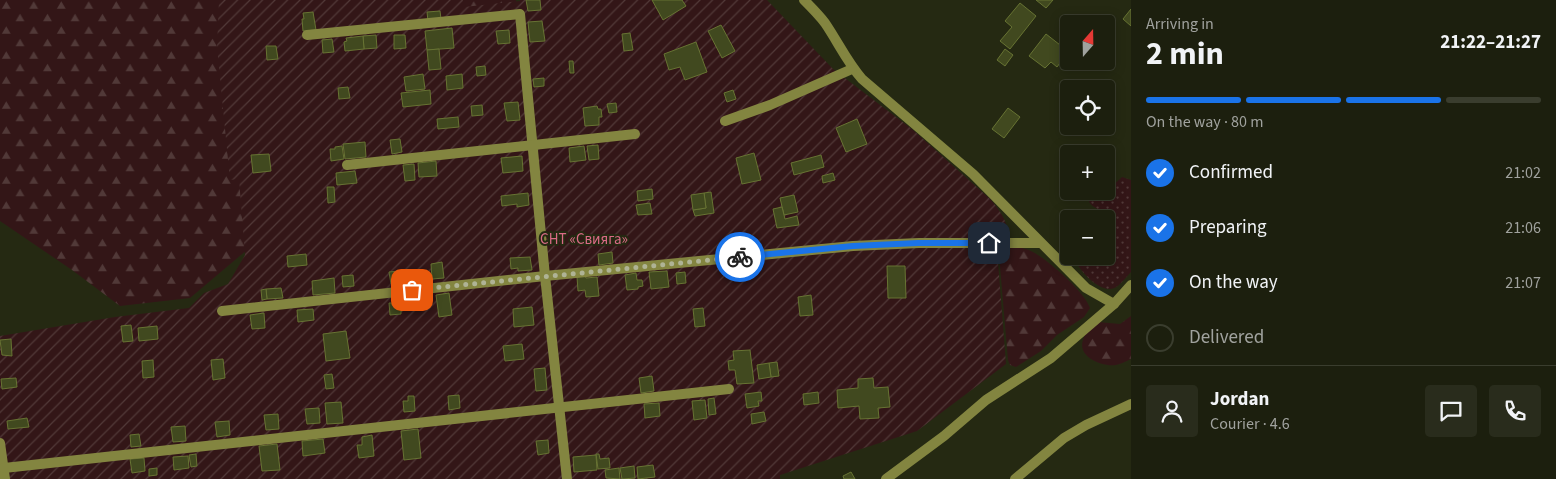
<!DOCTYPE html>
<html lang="en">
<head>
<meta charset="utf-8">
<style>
	:root { --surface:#1c1f0e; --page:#292c1c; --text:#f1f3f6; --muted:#a0a29e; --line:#3a3d2e; --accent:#1a73e8 }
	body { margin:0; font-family:"Source Sans 3",sans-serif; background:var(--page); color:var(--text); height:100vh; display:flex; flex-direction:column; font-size:19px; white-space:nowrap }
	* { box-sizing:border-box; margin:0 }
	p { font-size:16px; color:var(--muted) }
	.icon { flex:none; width:28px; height:28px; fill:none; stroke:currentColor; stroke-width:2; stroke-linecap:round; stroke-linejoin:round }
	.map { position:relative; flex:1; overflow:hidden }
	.side { display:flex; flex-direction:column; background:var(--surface); width:425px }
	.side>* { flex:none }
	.needle { width:32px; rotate:20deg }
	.controls { position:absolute; left:1060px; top:15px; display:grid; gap:10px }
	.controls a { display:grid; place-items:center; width:55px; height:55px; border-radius:5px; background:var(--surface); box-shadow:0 2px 12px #0003,0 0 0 1px var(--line); font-size:25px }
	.pin { position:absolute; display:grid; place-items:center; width:42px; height:42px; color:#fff; margin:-21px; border-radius:10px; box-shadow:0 2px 8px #0006 }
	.courier { position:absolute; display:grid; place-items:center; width:50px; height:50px; margin:-25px; border:4px solid #1a73e8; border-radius:50%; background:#fff; color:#222; box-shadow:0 1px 6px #0007 }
	.head em { font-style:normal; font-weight:700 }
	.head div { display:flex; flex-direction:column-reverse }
	.head { display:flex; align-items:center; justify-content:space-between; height:85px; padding:0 15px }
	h1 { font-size:32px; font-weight:700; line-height:38px }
	.bar { display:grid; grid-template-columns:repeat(4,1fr); gap:8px 5px; align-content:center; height:60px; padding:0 15px }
	.bar i { height:6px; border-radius:4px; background:var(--line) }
	.bar .current { background:var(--accent) }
	.bar p { grid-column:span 4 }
	.line { display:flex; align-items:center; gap:12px; padding:0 15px; border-top:1px solid var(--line) }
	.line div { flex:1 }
	.round { display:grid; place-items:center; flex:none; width:52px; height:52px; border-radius:5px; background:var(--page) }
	ol { padding:0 15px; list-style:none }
	li { display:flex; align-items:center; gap:15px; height:55px }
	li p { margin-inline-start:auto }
	li .icon { padding:5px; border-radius:50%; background:var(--accent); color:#fff; stroke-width:4 }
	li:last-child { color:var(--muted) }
	li i { width:28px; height:28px; border:2px solid var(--line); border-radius:50% }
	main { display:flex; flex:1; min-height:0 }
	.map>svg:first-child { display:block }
</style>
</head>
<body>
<main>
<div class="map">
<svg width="1131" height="479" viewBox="0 0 1131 479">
	<defs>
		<pattern id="grass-dots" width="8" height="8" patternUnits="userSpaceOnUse" patternTransform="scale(1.25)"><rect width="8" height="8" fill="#331617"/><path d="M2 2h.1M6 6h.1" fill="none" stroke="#513938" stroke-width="1.8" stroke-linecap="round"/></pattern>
		<pattern id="forest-firs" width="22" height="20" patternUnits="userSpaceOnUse" patternTransform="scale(1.25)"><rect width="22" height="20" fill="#331617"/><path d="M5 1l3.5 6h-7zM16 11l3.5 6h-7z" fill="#513938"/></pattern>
		<pattern id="garden-furrows" width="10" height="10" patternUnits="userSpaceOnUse" patternTransform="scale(1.25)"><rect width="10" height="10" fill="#331617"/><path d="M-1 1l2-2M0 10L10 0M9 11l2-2" fill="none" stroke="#513938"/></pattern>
	</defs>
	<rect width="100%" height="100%" fill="#252912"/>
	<path fill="url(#grass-dots)" d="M1122 177 1131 180V272C1125 278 1118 289 1110 289 1097 290 1076 268 1074 256H1106V223L1109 216C1103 209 1094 210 1089 202L1093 192 1106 191V189H1109Z"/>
	<g fill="url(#forest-firs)">
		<polygon points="0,0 226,0 225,48 248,249 190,298 120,306 72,270 0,221"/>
		<polygon points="455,0 516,0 516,2 460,13"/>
		<path d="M1003 247C1012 246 1023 247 1031 251 1046 258 1085 292 1090 308L1084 317 1057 335 1041 351 1016 367 1010 365 1008 360 999 255 1000 249Z"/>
		<path d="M1131 316V359C1126 361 1121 364 1116 365 1102 367 1077 357 1083 340 1085 332 1092 327 1098 322L1120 324Z"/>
	</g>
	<path fill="url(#garden-furrows)" d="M219 0H463L464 7 520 1V0H767L833 69 913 130 990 199C1005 216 1009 226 1010 248L997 249 1006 364 917 431 780 475V479H0V336L115 317 189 308 204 293 228 284 245 255 239 179 230 180 217 47Z"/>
	<g fill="#41491f" stroke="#677333">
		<polygon points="526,0 540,0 541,10 528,11"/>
		<polygon points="652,0 682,0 686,6 663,20"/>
		<polygon points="1036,0 1053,0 1046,8"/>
		<polygon points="1020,3 1036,16 1010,49 1000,41 1012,27 1005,21"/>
		<polygon points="1131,9 1131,26 1123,19"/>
		<polygon points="440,11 441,19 428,21 427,12"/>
		<polygon points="313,12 316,30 303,31 302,19 304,19 303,13"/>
		<polygon points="542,21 545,41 530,42 528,22"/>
		<polygon points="721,25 735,51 722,58 708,31"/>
		<polygon points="452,28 454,48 427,50 425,31"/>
		<polygon points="509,30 510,43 498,44 496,31"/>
		<polygon points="630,33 633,50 624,51 622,34"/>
		<polygon points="1046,34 1069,52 1067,55 1069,56 1069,61 1076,62 1070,70 1060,63 1057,67 1051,62 1045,68 1029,56"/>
		<polygon points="376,35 377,48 364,49 363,36"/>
		<polygon points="394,35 405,35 406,48 394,49"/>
		<polygon points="363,36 364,49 345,51 344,42 347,41 346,38"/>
		<polygon points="332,39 334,52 323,53 322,40"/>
		<polygon points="696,42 707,72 685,80 680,67 669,70 664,54"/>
		<polygon points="266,46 276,46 278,59 267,60"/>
		<polygon points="439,49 441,69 429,70 427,50"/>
		<polygon points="1005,49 1013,55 1005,66 997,60"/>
		<polygon points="569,61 573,61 574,73 570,73"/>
		<polygon points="485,66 486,75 477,76 476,67"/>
		<polygon points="423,74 425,89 406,91 404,77"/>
		<polygon points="462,74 463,88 447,90 446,76"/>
		<polygon points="544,78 544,86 534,87 533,79"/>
		<polygon points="348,87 350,98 339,99 338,88"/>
		<polygon points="430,90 431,104 403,107 401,93"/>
		<polygon points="733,90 736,99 727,102 724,93"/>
		<polygon points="518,102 520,120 507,121 504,103"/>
		<polygon points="616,103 617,112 609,113 607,104"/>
		<polygon points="482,105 483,115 472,116 471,106"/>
		<polygon points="597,106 598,109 601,109 602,117 599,117 599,125 585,126 583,108"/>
		<polygon points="1008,108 1020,117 1004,138 992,129"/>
		<polygon points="458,117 459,127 438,129 437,119"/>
		<polygon points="857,119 867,144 846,152 836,128"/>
		<polygon points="400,139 402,152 392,154 390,140"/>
		<polygon points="365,142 366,157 345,159 343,144"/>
		<polygon points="598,145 599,159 589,160 587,146"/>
		<polygon points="342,146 344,159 331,161 330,149 335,149 335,147"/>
		<polygon points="584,146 586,160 570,162 569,148"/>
		<polygon points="754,153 761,180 742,184 736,158"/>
		<polygon points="269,154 271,171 253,173 251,155"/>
		<polygon points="821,155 824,167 794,175 791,163"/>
		<polygon points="522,156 523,171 503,173 501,158"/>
		<polygon points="436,161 437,176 419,177 418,163"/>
		<polygon points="414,164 415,180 405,181 403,165"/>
		<polygon points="355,171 357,183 337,185 336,173"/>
		<polygon points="833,173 835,180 823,183 822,176"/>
		<polygon points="327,187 334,187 335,202 328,203"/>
		<polygon points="652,189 653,199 638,201 637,191"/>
		<polygon points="711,192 714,213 695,216 693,210 706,208 704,193"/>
		<polygon points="528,193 529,205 517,207 517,204 502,206 501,196"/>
		<polygon points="704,193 706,208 693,210 691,195"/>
		<polygon points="794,195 798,212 784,215 780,198"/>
		<polygon points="650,203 652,214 638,215 636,205"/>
		<polygon points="782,207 785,219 797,216 799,225 777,228 773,209"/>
		<polygon points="612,252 613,263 599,265 598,254"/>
		<polygon points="306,254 307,265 288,267 287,256"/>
		<polygon points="530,257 532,270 518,271 518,268 511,269 510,258"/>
		<polygon points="442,262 444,278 432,279 431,264"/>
		<polygon points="887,266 905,266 906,298 888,298"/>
		<polygon points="399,271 400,283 391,284 389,272"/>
		<polygon points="667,271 669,287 651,289 649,272"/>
		<polygon points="685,272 686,283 677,284 676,273"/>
		<polygon points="636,273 637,280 642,280 643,286 638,287 638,289 627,290 625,275"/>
		<polygon points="353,275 354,286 343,287 342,276"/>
		<polygon points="585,276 586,278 597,277 599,296 586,297 585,290 578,291 577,277"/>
		<polygon points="334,278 335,293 313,295 312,281"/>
		<polygon points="281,288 283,298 267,299 266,289"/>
		<polygon points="266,289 267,299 262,300 261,290"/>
		<polygon points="449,293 452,315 439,317 436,295"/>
		<polygon points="811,295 813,315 800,316 798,297"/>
		<polygon points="405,297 406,310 401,311 401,314 390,315 389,303 396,303 395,298"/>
		<polygon points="532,307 534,325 514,327 513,309"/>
		<polygon points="703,308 705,326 695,327 693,309"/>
		<polygon points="313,309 314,320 298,322 297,310"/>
		<polygon points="264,313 265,328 252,329 250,315"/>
		<polygon points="131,325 133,341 123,342 121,326"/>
		<polygon points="157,326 158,339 139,341 138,328"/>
		<polygon points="346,331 350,358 326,361 323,334"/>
		<polygon points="11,339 12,356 2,355 0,340"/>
		<polygon points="522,344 524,359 505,361 503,346"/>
		<polygon points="750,350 754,383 737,384 735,370 729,370 728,361 734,360 733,351"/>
		<polygon points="223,359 225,378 213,380 211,360"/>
		<polygon points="153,360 154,377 143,378 142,361"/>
		<polygon points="777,362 779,376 771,377 769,363"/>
		<polygon points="769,363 771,377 759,379 757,365"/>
		<polygon points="545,368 547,390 536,391 534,369"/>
		<polygon points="332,374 334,388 326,389 324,375"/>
		<polygon points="652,376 654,391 641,393 639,378"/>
		<polygon points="16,378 17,387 2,389 1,379"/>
		<polygon points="873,378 874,388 888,387 890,407 878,408 879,418 860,419 859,406 838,408 837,390 858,388 858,379"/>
		<polygon points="761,392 762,401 758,401 759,406 747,408 745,394"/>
		<polygon points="818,392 819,403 804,405 803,394"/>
		<polygon points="459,395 460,408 449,410 448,396"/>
		<polygon points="408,396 414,396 415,411 404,412 403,401 408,401"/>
		<polygon points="714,398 716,414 709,415 708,399"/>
		<polygon points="705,400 707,418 694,420 692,401"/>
		<polygon points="341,402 343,423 327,424 325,403"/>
		<polygon points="659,403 660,416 645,418 644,404"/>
		<polygon points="319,408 320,423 307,424 305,409"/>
		<polygon points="764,412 766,421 752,424 751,414"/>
		<polygon points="278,414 279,429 266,430 264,415"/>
		<polygon points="27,418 29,427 8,429 7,421"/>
		<polygon points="229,421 230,435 217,437 215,422"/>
		<polygon points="185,426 186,441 173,442 171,427"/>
		<polygon points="418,429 421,458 404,460 401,431"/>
		<polygon points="139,434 141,446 131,447 130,435"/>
		<polygon points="372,435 374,456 359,458 357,445 362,445 362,437"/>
		<polygon points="323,439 325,453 303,456 302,441"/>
		<polygon points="548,440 549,453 538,455 536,441"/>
		<polygon points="277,444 280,470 262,471 259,446"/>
		<polygon points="196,454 197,466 191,467 189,455"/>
		<polygon points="596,454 599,454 600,459 609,458 610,468 598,469"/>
		<polygon points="596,455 597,470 574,472 573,457"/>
		<polygon points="188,456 189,468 174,470 173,457"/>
		<polygon points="144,458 145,471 132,473 130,459"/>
		<polygon points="653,465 655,477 638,479 637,467"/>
		<polygon points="634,466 635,478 622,479 620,468"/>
		<polygon points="157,468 157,475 149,476 149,469"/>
		<polygon points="619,468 620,479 606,478 605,470"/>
		<polygon points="851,472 855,479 844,479 843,476"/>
	</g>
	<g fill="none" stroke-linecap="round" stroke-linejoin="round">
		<g stroke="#838540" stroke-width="10">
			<path d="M804 0C811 7 819 15 825 23 838 42 847 62 862 79L973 174 1086 288 1114 304"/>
			<polyline points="307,35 520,14 545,276 567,479"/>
			<polyline points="725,121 770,105 852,69"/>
			<polyline points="347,165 635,134"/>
			<polyline points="222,311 545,276 853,246 919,243 1040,243"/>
			<polyline points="0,443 5,479"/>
			<polyline points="4,468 729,389"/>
			<polyline points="886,479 944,436 986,400 1051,358 1114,304 1131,285"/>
			<polyline points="1015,479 1064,438 1086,425 1131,404"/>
		</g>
	</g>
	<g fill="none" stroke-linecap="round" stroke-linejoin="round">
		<polyline stroke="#afb395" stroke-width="5" stroke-dasharray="0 9" points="412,290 740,257"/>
		<polyline stroke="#1a73e8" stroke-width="6" points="740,257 853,246 918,243 989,243"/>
	</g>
	<g text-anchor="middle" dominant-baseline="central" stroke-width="4" stroke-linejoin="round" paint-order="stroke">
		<g font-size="15" fill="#da6b87" stroke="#252912">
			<text x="584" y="239">СНТ «Свияга»</text>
		</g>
	</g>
</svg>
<div class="controls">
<a><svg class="needle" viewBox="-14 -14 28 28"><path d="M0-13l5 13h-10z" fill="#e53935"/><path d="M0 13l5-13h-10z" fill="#a0a29e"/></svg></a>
<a><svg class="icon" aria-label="locate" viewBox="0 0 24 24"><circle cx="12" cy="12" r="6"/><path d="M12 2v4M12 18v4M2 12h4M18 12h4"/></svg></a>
<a>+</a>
<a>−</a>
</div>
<div class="pin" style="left:412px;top:290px;background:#ea580c"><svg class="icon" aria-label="bag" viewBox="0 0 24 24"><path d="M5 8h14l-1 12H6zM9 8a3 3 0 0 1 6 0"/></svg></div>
<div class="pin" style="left:989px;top:243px;background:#1f2937"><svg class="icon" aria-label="home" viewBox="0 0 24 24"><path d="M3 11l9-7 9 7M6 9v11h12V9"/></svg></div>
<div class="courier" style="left:740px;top:257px"><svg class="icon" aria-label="bike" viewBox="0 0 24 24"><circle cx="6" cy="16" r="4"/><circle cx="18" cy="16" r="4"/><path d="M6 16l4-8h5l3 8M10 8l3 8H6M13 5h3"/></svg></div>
</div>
<section class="side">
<div class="head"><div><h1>2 min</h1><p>Arriving in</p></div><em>21:22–21:27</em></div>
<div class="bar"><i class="current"></i><i class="current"></i><i class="current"></i><i></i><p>On the way · 80 m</p></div>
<ol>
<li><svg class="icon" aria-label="check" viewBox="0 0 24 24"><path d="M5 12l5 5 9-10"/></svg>Confirmed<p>21:02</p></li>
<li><svg class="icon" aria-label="check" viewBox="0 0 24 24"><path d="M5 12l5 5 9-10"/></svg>Preparing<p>21:06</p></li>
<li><svg class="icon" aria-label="check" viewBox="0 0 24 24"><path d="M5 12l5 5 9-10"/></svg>On the way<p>21:07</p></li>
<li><i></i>Delivered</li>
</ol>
<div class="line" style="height:90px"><a class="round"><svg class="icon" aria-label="person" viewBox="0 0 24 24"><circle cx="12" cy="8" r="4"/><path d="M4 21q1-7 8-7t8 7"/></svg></a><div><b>Jordan</b><p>Courier · 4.6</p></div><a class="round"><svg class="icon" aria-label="chat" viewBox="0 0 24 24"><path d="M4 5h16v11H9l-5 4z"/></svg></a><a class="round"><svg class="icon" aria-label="phone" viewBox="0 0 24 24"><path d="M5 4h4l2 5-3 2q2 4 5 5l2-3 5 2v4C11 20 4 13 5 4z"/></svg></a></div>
</section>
</main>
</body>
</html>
